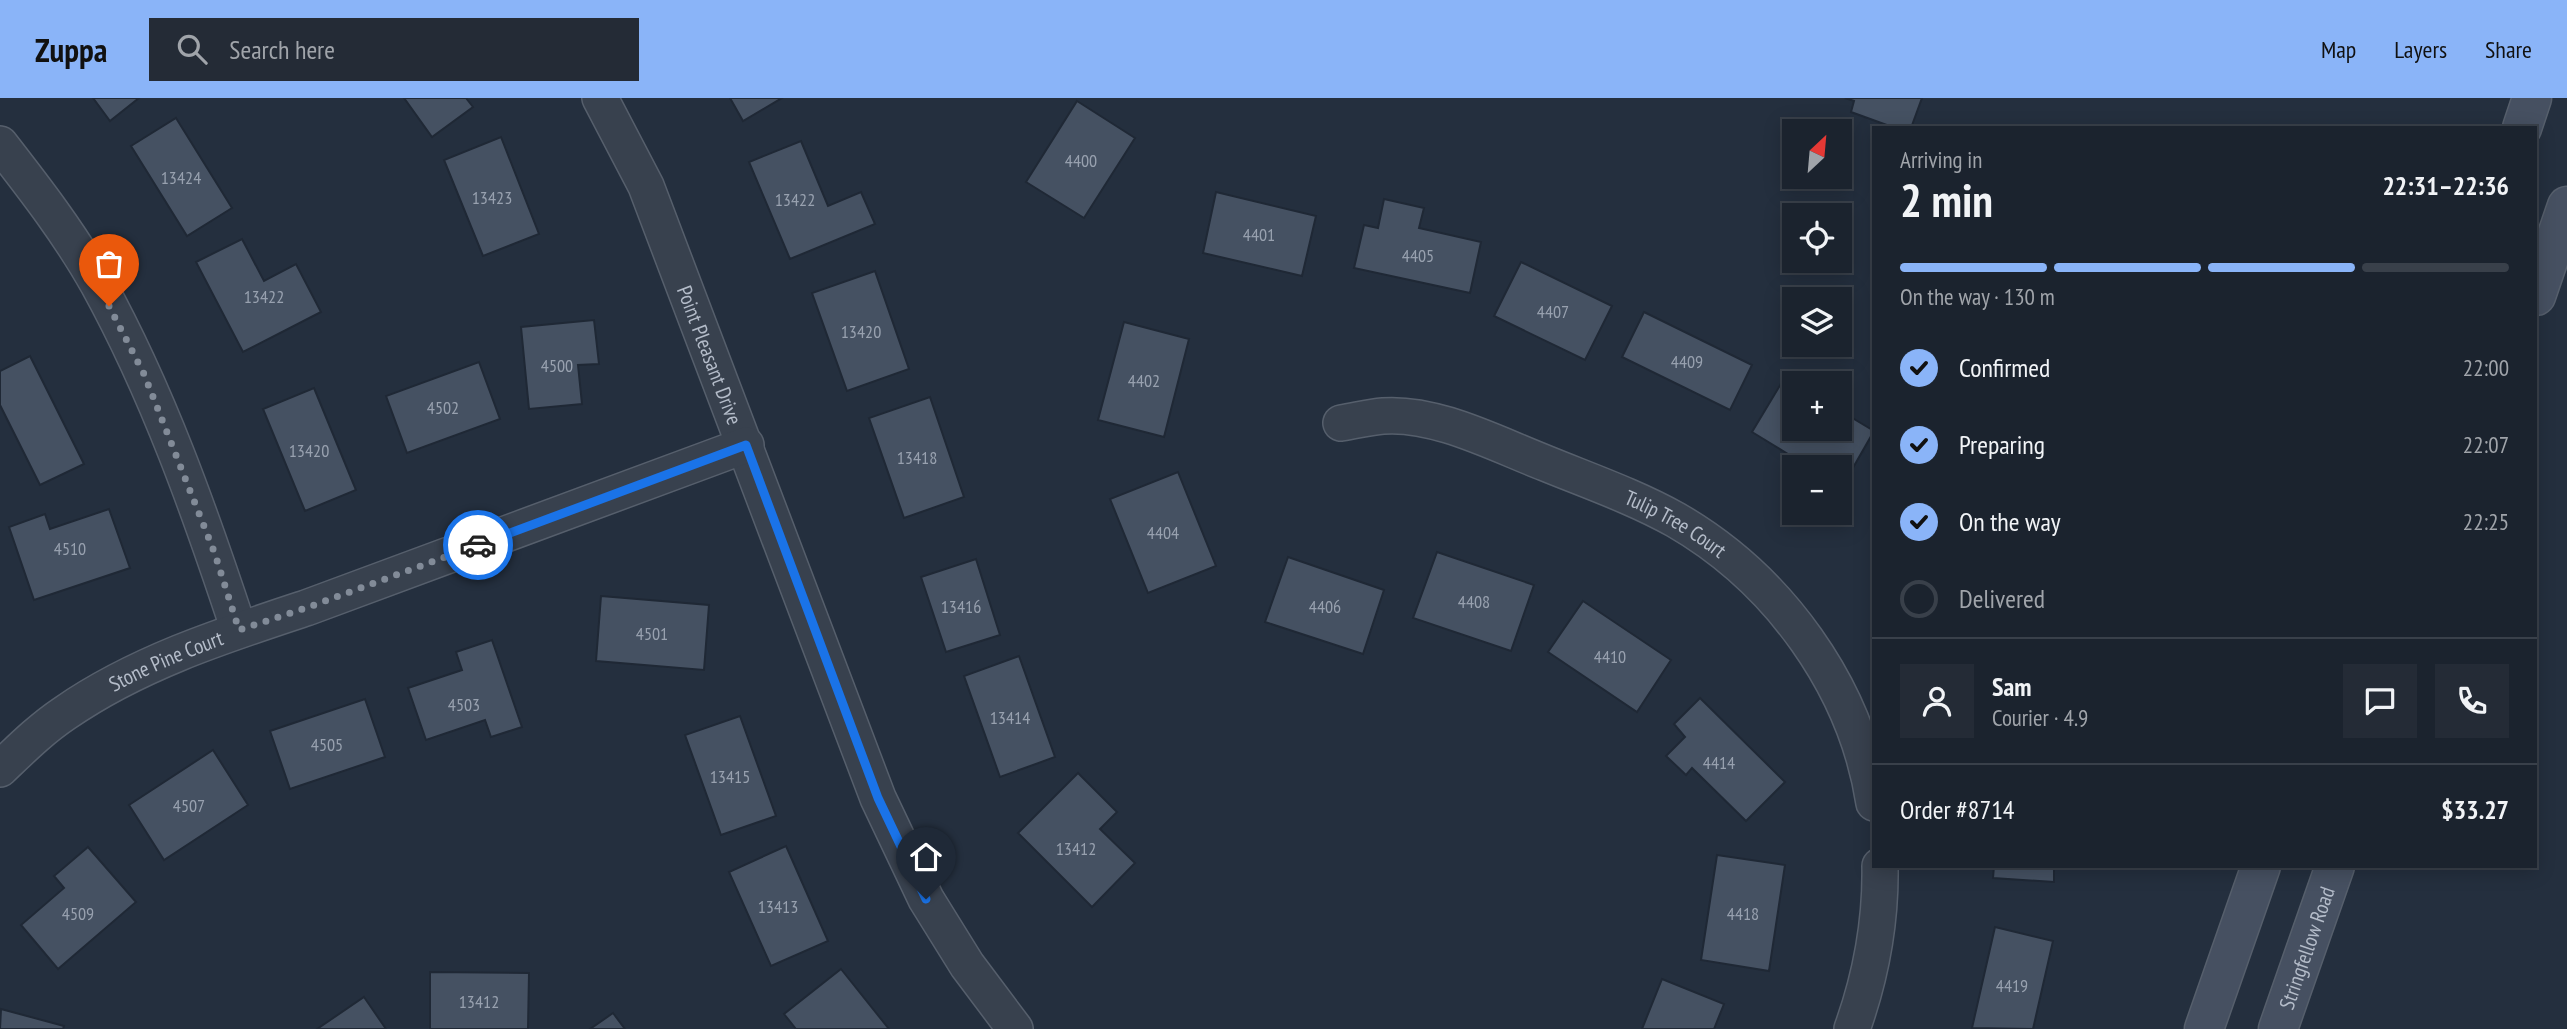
<!DOCTYPE html>
<html lang="en">
<head>
<meta charset="utf-8">
<style>
	:root { --surface:#1b232e; --page:#242b36; --text:#f1f3f6; --muted:#a0a4aa; --line:#39404a; --accent:#8ab4f8 }
	body { margin:0; font-family:"PT Sans Narrow",sans-serif; background:var(--page); color:var(--text); height:100vh; display:flex; flex-direction:column; font-size:26px; white-space:nowrap }
	* { box-sizing:border-box; margin:0 }
	p { font-size:23px; color:var(--muted) }
	.icon { flex:none; width:38px; height:38px; fill:none; stroke:currentColor; stroke-width:2; stroke-linecap:round; stroke-linejoin:round }
	.map { position:relative; flex:1; overflow:hidden }
	.panel { position:absolute; left:1872px; top:28px; width:665px; height:742px; display:flex; flex-direction:column; background:var(--surface); border-radius:0px; box-shadow:0 4px 18px #0003,0 0 0 2px var(--line) }
	.panel>* { flex:none }
	.needle { width:46px; rotate:26deg }
	.tools { position:absolute; left:1782px; top:21px; display:grid; gap:14px }
	.tools a { display:grid; place-items:center; width:70px; height:70px; border-radius:0px; background:var(--surface); box-shadow:0 4px 18px #0003,0 0 0 2px var(--line); font-size:35px }
	.pin { position:absolute; display:grid; place-items:center; width:60px; height:60px; color:#fff; margin:-72px -30px; border-radius:50% 50% 50% 0; rotate:-45deg; box-shadow:0 0 7px #0007 }
	.pin .icon { rotate:45deg }
	.courier { position:absolute; display:grid; place-items:center; width:70px; height:70px; margin:-35px; border:5px solid #1a73e8; border-radius:50%; background:#fff; color:#222; box-shadow:0 2px 9px #0007 }
	.summary em { font-style:normal; font-weight:600 }
	.summary div { display:flex; flex-direction:column-reverse }
	.summary { display:flex; align-items:center; justify-content:space-between; height:119px; padding:0 28px }
	h1 { font-size:46px; font-weight:600; line-height:52px }
	.bar { display:grid; grid-template-columns:repeat(4,1fr); gap:10px 7px; align-content:center; height:84px; padding:0 28px }
	.bar i { height:9px; border-radius:5px; background:var(--line) }
	.bar .active { background:var(--accent) }
	.bar p { grid-column:span 4 }
	.line { display:flex; align-items:center; gap:18px; padding:0 28px; border-top:2px solid var(--line) }
	.line div { flex:1 }
	.round { display:grid; place-items:center; flex:none; width:74px; height:74px; border-radius:0px; background:var(--page) }
	ol { padding:0 28px; list-style:none }
	li { display:flex; align-items:center; gap:21px; height:77px }
	li p { margin-inline-start:auto }
	li .icon { padding:7px; border-radius:50%; background:var(--accent); color:#111; stroke-width:4 }
	li:last-child { color:var(--muted) }
	li i { width:38px; height:38px; border:4px solid var(--line); border-radius:50% }
	header { display:flex; align-items:center; gap:42px; box-sizing:border-box; height:98px; padding:0 35px; background:var(--accent); color:#111 }
	header strong { font-size:33px }
	nav { display:flex; gap:38px; margin-inline-start:auto; font-size:24px }
	.search { width:490px; height:63px; background:var(--page); display:flex; align-items:center; gap:18px; box-sizing:border-box; padding:0 24px; border-radius:0px; color:var(--muted); font-size:26px }
	.map>svg:first-child { display:block }
</style>
</head>
<body>
<header>
<strong>Zuppa</strong>
<div class="search"><svg class="icon" aria-label="search" viewBox="0 0 24 24"><circle cx="10" cy="10" r="6"/><path d="M15 15l6 6"/></svg>Search here</div>
<nav><a>Map</a><a>Layers</a><a>Share</a></nav>
</header>
<div class="map">
<svg width="2567" height="931" viewBox="0 0 2567 931">
	<rect width="100%" height="100%" fill="#242f3e"/>
	<g fill="#455162" stroke="#1f2835" stroke-width="2">
		<polygon points="93,0 139,0 110,23"/>
		<polygon points="404,0 466,0 473,9 432,39"/>
		<polygon points="730,0 782,0 743,23"/>
		<polygon points="1845,0 1922,0 1911,30 1895,30 1851,14 1854,3"/>
		<polygon points="1077,3 1135,40 1084,120 1026,84"/>
		<polygon points="176,20 232,110 187,138 131,48"/>
		<polygon points="501,39 539,136 483,158 444,62"/>
		<polygon points="801,43 828,108 861,94 875,126 790,161 749,64"/>
		<polygon points="1216,94 1316,118 1302,178 1203,155"/>
		<polygon points="1384,101 1424,110 1419,130 1481,144 1470,195 1354,170 1364,127 1378,130"/>
		<polygon points="242,141 264,183 296,166 321,214 243,254 196,164"/>
		<polygon points="1521,164 1612,208 1585,262 1494,218"/>
		<polygon points="875,173 909,271 847,293 812,195"/>
		<polygon points="1644,214 1752,267 1730,312 1622,259"/>
		<polygon points="594,222 599,266 578,267 582,306 529,311 521,229"/>
		<polygon points="1124,224 1189,241 1164,339 1098,322"/>
		<polygon points="30,258 84,366 40,387 0,307 0,273"/>
		<polygon points="479,264 500,321 407,355 386,298"/>
		<polygon points="1785,279 1795,285 1794,331 1839,331 1839,312 1874,333 1842,389 1839,388 1839,369 1809,369 1752,334"/>
		<polygon points="314,290 356,392 305,413 263,311"/>
		<polygon points="930,299 964,399 904,420 869,320"/>
		<polygon points="1178,374 1216,468 1148,495 1110,401"/>
		<polygon points="109,411 130,470 34,502 9,429 45,416 50,431"/>
		<polygon points="1437,454 1534,487 1511,553 1413,520"/>
		<polygon points="1288,459 1384,492 1363,556 1265,524"/>
		<polygon points="976,461 1000,537 946,554 921,479"/>
		<polygon points="601,498 709,507 704,572 596,563"/>
		<polygon points="1583,503 1671,562 1637,614 1548,554"/>
		<polygon points="492,542 522,629 491,639 485,622 426,642 408,590 462,572 456,554"/>
		<polygon points="1019,558 1055,659 1000,679 964,578"/>
		<polygon points="1700,600 1785,684 1746,723 1692,670 1686,677 1666,658 1685,639 1674,626"/>
		<polygon points="365,601 385,659 290,691 270,633"/>
		<polygon points="740,618 776,718 721,737 685,637"/>
		<polygon points="213,652 248,707 164,762 129,707"/>
		<polygon points="1078,675 1117,714 1100,731 1135,765 1092,809 1018,735"/>
		<polygon points="786,748 828,843 771,868 729,774"/>
		<polygon points="88,749 136,804 58,871 21,827 64,790 54,778"/>
		<polygon points="1717,757 1785,767 1769,873 1701,862"/>
		<polygon points="1994,768 2054,768 2054,784 1993,780"/>
		<polygon points="1995,829 2053,843 2033,931 1972,930"/>
		<polygon points="841,871 889,931 796,931 784,916"/>
		<polygon points="430,874 529,875 528,931 430,931"/>
		<polygon points="1662,881 1724,906 1714,931 1642,931"/>
		<polygon points="364,899 386,931 317,931"/>
		<polygon points="1,911 64,928 63,931 0,931"/>
		<polygon points="613,915 625,931 590,931"/>
	</g>
	<g fill="none" stroke-linecap="round" stroke-linejoin="round">
		<g stroke="#565f6c" stroke-width="38">
			<g id="street">
				<path id="s1" d="M600 0 646 88 878 700 926 801 967 867 1015 931"/>
				<path d="M0 46C35 91 70 136 98 186 158 295 200 414 239 532"/>
				<path id="s2" d="M1341 325C1355 323 1369 319 1383 318 1436 314 1496 346 1545 365 1589 383 1635 399 1676 422 1778 481 1856 588 1874 705"/>
				<path id="s3" d="M0 671C21 651 41 631 65 615 137 565 224 537 306 510L746 347"/>
				<path d="M1852 931C1871 878 1881 825 1880 768"/>
			</g>
		</g>
		<g stroke="#565f6c" stroke-width="41">
			<g id="secondary">
				<polyline points="2522,30 2532,0"/>
				<polyline points="2536,198 2567,108"/>
				<polyline points="2204,931 2261,768"/>
				<path id="s4" d="M2278 931 2335 768"/>
			</g>
		</g>
		<use href="#street" stroke="#38414e" stroke-width="35"/>
		<use href="#secondary" stroke="#465061" stroke-width="38"/>
	</g>
	<g fill="none" stroke-linecap="round" stroke-linejoin="round">
		<polyline stroke="#828b98" stroke-width="7" stroke-dasharray="0 12.6" points="109,208 144,276 215,456 239,532 306,510 478,447"/>
		<polyline stroke="#1a73e8" stroke-width="9" points="478,447 746,347 878,700 926,801"/>
	</g>
	<g text-anchor="middle" dominant-baseline="central" stroke-width="7" stroke-linejoin="round" paint-order="stroke">
		<g font-size="18" fill="#98a1af">
			<text x="1081" y="62">4400</text>
			<text x="181" y="79">13424</text>
			<text x="492" y="99">13423</text>
			<text x="795" y="101">13422</text>
			<text x="1259" y="136">4401</text>
			<text x="1418" y="157">4405</text>
			<text x="264" y="198">13422</text>
			<text x="1553" y="213">4407</text>
			<text x="861" y="233">13420</text>
			<text x="1687" y="263">4409</text>
			<text x="557" y="267">4500</text>
			<text x="1144" y="282">4402</text>
			<text x="443" y="309">4502</text>
			<text x="309" y="352">13420</text>
			<text x="917" y="359">13418</text>
			<text x="1163" y="434">4404</text>
			<text x="70" y="450">4510</text>
			<text x="1474" y="503">4408</text>
			<text x="961" y="508">13416</text>
			<text x="1325" y="508">4406</text>
			<text x="652" y="535">4501</text>
			<text x="1610" y="558">4410</text>
			<text x="464" y="606">4503</text>
			<text x="1010" y="619">13414</text>
			<text x="327" y="646">4505</text>
			<text x="1719" y="664">4414</text>
			<text x="730" y="678">13415</text>
			<text x="189" y="707">4507</text>
			<text x="1076" y="750">13412</text>
			<text x="778" y="808">13413</text>
			<text x="78" y="815">4509</text>
			<text x="1743" y="815">4418</text>
			<text x="2012" y="887">4419</text>
			<text x="479" y="903">13412</text>
		</g>
		<g font-size="21" fill="#b4bcc9" stroke="#1d2633">
			<text stroke="none"><textPath href="#s1" startOffset="280">Point Pleasant Drive</textPath></text>
			<text stroke="none"><textPath href="#s2" startOffset="357">Tulip Tree Court</textPath></text>
			<text stroke="none"><textPath href="#s3" startOffset="200">Stone Pine Court</textPath></text>
			<text stroke="none"><textPath href="#s4" startOffset="86">Stringfellow Road</textPath></text>
		</g>
	</g>
</svg>
<div class="tools">
<a><svg class="needle" viewBox="-14 -14 28 28"><path d="M0-13l5 13h-10z" fill="#e53935"/><path d="M0 13l5-13h-10z" fill="#a0a4aa"/></svg></a>
<a><svg class="icon" aria-label="locate" viewBox="0 0 24 24"><circle cx="12" cy="12" r="6"/><path d="M12 2v4M12 18v4M2 12h4M18 12h4"/></svg></a>
<a><svg class="icon" aria-label="layers" viewBox="0 0 24 24"><path d="M12 4l9 5-9 5-9-5zM3 14l9 5 9-5"/></svg></a>
<a>+</a>
<a>−</a>
</div>
<div class="pin" style="left:109px;top:208px;background:#ea580c"><svg class="icon" aria-label="bag" viewBox="0 0 24 24"><path d="M5 8h14l-1 12H6zM9 8a3 3 0 0 1 6 0"/></svg></div>
<div class="pin" style="left:926px;top:801px;background:#1f2937"><svg class="icon" aria-label="home" viewBox="0 0 24 24"><path d="M3 11l9-7 9 7M6 9v11h12V9"/></svg></div>
<div class="courier" style="left:478px;top:447px"><svg class="icon" aria-label="car" viewBox="0 0 24 24"><path d="M5 17H2v-5l4-1 3-4h7l3 4 3 1v5h-3M9 17h6M6 11h13"/><circle cx="7" cy="17" r="2"/><circle cx="17" cy="17" r="2"/></svg></div>
<section class="panel">
<div class="summary"><div><h1>2 min</h1><p>Arriving in</p></div><em>22:31–22:36</em></div>
<div class="bar"><i class="active"></i><i class="active"></i><i class="active"></i><i></i><p>On the way · 130 m</p></div>
<ol>
<li><svg class="icon" aria-label="check" viewBox="0 0 24 24"><path d="M5 12l5 5 9-10"/></svg>Confirmed<p>22:00</p></li>
<li><svg class="icon" aria-label="check" viewBox="0 0 24 24"><path d="M5 12l5 5 9-10"/></svg>Preparing<p>22:07</p></li>
<li><svg class="icon" aria-label="check" viewBox="0 0 24 24"><path d="M5 12l5 5 9-10"/></svg>On the way<p>22:25</p></li>
<li><i></i>Delivered</li>
</ol>
<div class="line" style="height:126px"><a class="round"><svg class="icon" aria-label="person" viewBox="0 0 24 24"><circle cx="12" cy="8" r="4"/><path d="M4 21q1-7 8-7t8 7"/></svg></a><div><b>Sam</b><p>Courier · 4.9</p></div><a class="round"><svg class="icon" aria-label="chat" viewBox="0 0 24 24"><path d="M4 5h16v11H9l-5 4z"/></svg></a><a class="round"><svg class="icon" aria-label="phone" viewBox="0 0 24 24"><path d="M5 4h4l2 5-3 2q2 4 5 5l2-3 5 2v4C11 20 4 13 5 4z"/></svg></a></div>
<div class="line" style="height:91px"><div>Order #8714</div><b>$33.27</b></div>
</section>
</div>
</body>
</html>
